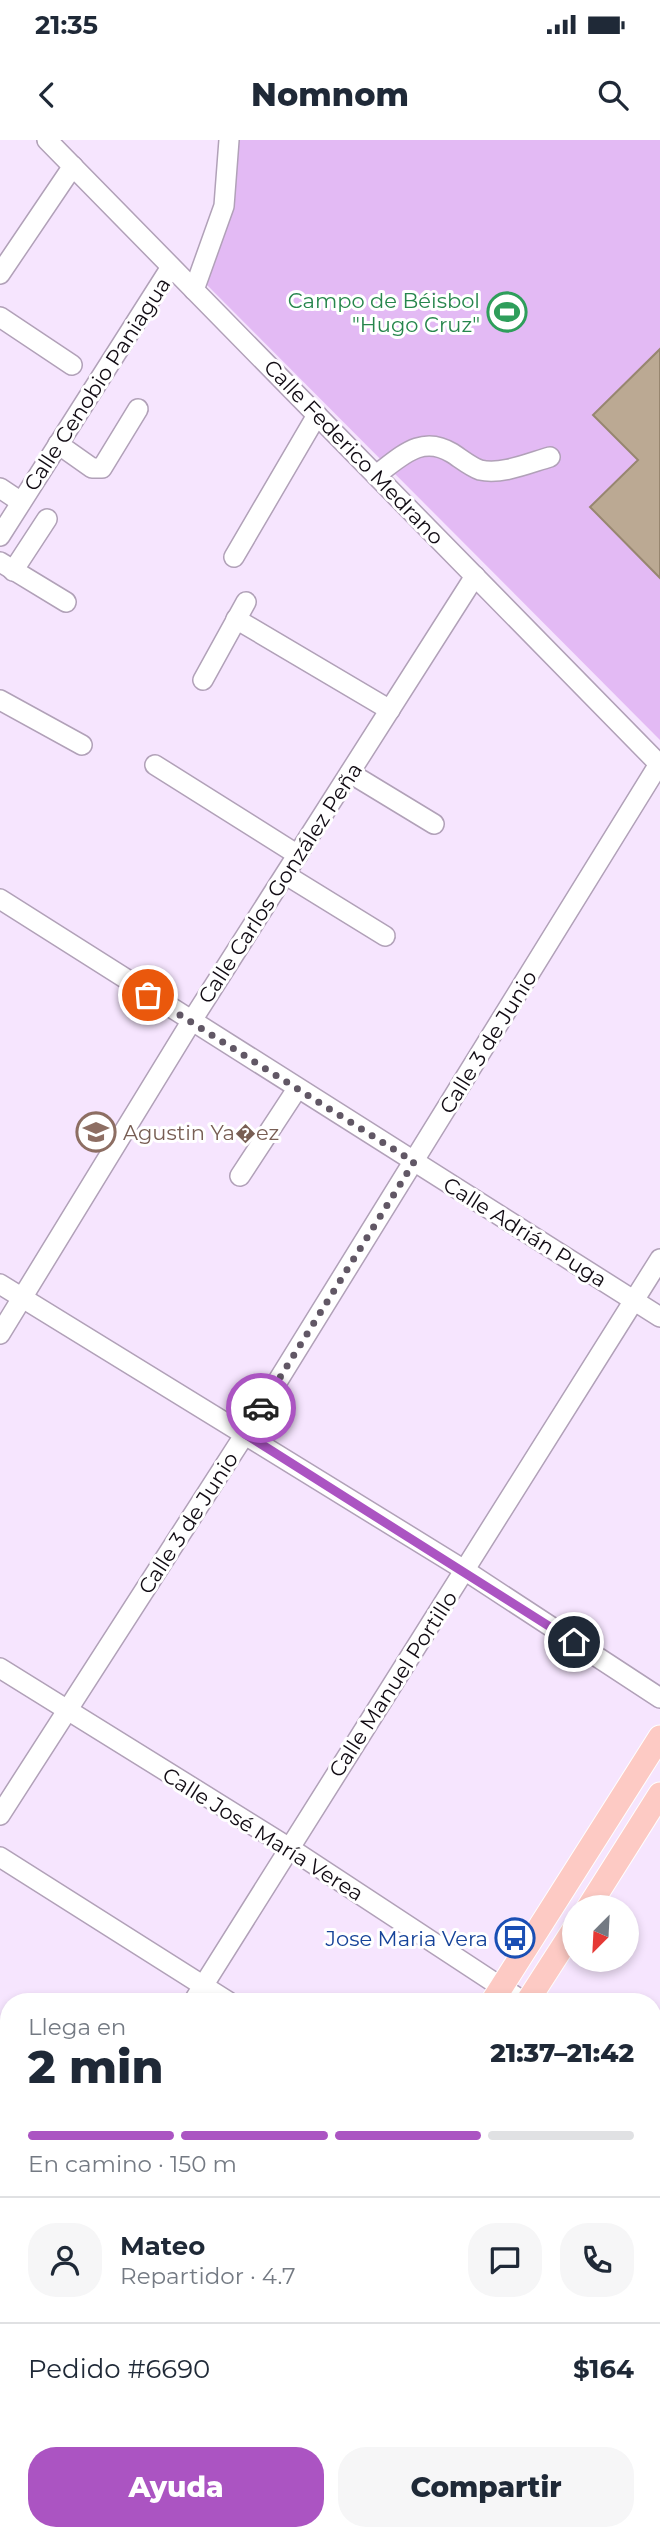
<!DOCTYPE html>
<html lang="es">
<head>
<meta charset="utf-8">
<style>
	:root { --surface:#fff; --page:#f6f6f7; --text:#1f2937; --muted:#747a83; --line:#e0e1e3; --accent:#ab54c2 }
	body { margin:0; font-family:Montserrat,sans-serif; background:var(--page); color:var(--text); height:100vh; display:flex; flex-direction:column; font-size:26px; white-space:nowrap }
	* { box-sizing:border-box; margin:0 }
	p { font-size:23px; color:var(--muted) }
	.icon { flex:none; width:38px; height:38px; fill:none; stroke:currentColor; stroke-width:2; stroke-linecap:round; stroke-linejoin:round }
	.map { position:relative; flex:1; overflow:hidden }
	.side { position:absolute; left:0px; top:1853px; width:662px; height:548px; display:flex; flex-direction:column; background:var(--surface); border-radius:28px 28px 0 0; box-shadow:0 4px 10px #0003 }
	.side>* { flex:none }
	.needle { width:46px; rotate:204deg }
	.controls { position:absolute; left:562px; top:1755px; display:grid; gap:14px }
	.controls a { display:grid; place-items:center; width:77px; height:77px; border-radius:50%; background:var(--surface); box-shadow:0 4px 10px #0003; font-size:35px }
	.pin { position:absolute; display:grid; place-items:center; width:60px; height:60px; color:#fff; margin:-30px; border:4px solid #fff; border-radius:50%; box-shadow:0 2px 7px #0007 }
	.courier { position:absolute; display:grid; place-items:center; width:70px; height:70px; margin:-35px; border:5px solid #ab54c2; border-radius:50%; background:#fff; color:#222; box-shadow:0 2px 9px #0007 }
	.head em { font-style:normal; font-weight:800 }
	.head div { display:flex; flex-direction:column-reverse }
	.head { display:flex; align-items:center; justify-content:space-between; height:119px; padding:0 28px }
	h1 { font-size:46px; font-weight:800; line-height:52px }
	.bar { display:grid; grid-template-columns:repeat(4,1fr); gap:10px 7px; align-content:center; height:84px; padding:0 28px }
	.bar i { height:9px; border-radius:5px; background:var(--line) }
	.bar .on { background:var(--accent) }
	.bar p { grid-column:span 4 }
	.line { display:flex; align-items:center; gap:18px; padding:0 28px; border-top:2px solid var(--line) }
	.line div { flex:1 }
	.round { display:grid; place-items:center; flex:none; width:74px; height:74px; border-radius:28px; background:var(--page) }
	.action { display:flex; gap:14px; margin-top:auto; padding:14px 28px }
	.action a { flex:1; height:80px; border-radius:28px; background:var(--accent); color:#fff; font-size:28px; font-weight:800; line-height:80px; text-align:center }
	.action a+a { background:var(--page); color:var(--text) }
	.status { display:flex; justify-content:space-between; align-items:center; height:49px; padding:0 35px; background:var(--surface); direction:ltr }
	.status svg { height:19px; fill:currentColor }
	header { display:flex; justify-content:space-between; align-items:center; height:91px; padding:0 28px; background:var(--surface); font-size:32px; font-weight:800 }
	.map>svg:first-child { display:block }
</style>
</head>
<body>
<div class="status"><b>21:35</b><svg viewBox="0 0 49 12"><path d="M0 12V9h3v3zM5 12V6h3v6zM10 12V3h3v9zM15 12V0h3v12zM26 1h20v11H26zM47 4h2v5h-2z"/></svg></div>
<header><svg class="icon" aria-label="back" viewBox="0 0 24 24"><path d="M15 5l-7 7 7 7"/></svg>Nomnom<svg class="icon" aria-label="search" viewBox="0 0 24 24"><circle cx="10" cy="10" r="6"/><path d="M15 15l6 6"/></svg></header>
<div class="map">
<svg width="660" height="2400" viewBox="0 0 660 2400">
	<rect width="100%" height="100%" fill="#f6e5fe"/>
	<polygon fill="#e3baf4" points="235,0 660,0 660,600 205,143"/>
	<polygon fill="#bba993" stroke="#978670" stroke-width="2" points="660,209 660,438 590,367 638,320 593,275"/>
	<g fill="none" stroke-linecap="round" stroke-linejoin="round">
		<g stroke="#b1a1b8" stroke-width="22">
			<g id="minor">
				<polyline points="47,0 660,625"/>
				<polyline points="0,134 73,26"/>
				<polyline points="194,150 224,66 229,0"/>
				<polyline points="0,177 72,225"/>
				<polyline points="58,304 92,328 102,328 138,269"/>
				<path d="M376 335C401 317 421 294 452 313 460 318 471 327 480 330 502 335 529 323 550 317"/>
				<polyline points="0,348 21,362"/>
				<polyline points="0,396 171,127"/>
				<polyline points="234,417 317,275"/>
				<polyline points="0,422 66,462"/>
				<polyline points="13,431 47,379"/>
				<polyline points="236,479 390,570"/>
				<polyline points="203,540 246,462"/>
				<polyline points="0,560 82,605"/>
				<polyline points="155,625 298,715"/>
				<polyline points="350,633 434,684"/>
				<polyline points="286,735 385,796"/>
				<polyline points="0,759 660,1177"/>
				<polyline points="240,1036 297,949"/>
				<polyline points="0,1144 466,1431 660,1558"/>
				<polyline points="0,1194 191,882 475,436"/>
				<polyline points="0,1528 288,1707 524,1862"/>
				<polyline points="0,1675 245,1294 659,624"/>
				<polyline points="0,1717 229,1862"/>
				<polyline points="193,1862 660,1119"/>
				<polyline points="0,1907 9,1913"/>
				<polyline points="653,1940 660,1944"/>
				<polyline points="0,2096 9,2102"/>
				<polyline points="0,2163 9,2150"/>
				<polyline points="653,2289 660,2278"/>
				<polyline points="1,2396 9,2384"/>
				<polyline points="583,2400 588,2392"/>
			</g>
		</g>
		<g stroke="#fff" stroke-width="25">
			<g id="major">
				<polyline points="588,1768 660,1654"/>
				<polyline points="492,1862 660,1597"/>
				<polyline points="527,1862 574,1789"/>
				<polyline points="156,2400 161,2392"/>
				<polyline points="192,2400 197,2392"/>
			</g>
		</g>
		<use href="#minor" stroke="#fff" stroke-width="19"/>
		<use href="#major" stroke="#fdcac4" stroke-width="23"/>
	</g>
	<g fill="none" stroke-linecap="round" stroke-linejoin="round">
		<polyline stroke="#615765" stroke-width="7" stroke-dasharray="0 12.6" points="148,855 414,1022 261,1268"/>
		<polyline stroke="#ab54c2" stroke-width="9" points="261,1268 245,1294 574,1502"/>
	</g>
	<defs>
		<g id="stadium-ring" transform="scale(2.0125)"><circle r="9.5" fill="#fff" stroke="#2e9e5b" stroke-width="1.5"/><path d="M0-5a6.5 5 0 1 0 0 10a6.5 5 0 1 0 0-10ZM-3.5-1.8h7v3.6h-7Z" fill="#2e9e5b"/></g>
		<g id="school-ring" transform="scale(2.0125)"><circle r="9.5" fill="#fff" stroke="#8d6e63" stroke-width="1.5"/><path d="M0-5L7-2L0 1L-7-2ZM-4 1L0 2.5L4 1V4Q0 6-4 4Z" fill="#8d6e63"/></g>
		<g id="bus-ring" transform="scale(2.0125)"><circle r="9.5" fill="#fff" stroke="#1a4fb4" stroke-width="1.5"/><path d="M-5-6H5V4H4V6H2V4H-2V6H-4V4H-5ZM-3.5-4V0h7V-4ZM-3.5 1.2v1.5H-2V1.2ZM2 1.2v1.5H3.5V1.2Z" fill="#1a4fb4"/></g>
	</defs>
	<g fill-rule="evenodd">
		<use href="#stadium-ring" x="507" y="172"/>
		<use href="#school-ring" x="96" y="992"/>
		<use href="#bus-ring" x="515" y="1798"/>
	</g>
	<g text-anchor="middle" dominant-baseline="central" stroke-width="6" stroke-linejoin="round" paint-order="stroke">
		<g font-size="21" fill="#27864d" stroke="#fff" text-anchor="end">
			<text x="480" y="160">Campo de Béisbol<tspan x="480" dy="24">"Hugo Cruz"</tspan></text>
		</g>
		<g font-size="21" fill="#110b13" stroke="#fff">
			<text transform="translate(97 244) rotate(-57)">Calle Cenobio Paniagua</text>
			<text transform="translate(354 312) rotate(46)">Calle Federico Medrano</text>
			<text transform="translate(280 743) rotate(-57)">Calle Carlos González Peña</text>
			<text transform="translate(488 902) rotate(-58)">Calle 3 de Junio</text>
			<text transform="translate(525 1092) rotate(32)">Calle Adrián Puga</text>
			<text transform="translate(188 1383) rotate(-57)">Calle 3 de Junio</text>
			<text transform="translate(393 1544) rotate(-57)">Calle Manuel Portillo</text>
			<text transform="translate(263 1694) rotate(32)">Calle José María Verea</text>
		</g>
		<g font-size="21" fill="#785e54" stroke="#fff" text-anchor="start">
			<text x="123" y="992">Agustin Ya�ez</text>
		</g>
		<g font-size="21" fill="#164399" stroke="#fff" text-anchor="end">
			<text x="488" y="1798">Jose Maria Vera</text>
		</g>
	</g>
</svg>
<div class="controls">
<a><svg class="needle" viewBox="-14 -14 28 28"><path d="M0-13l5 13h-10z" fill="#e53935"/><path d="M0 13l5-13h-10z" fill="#747a83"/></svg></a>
</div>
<div class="pin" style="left:148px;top:855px;background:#ea580c"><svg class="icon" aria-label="bag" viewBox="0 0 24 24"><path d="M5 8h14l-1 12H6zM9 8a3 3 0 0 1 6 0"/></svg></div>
<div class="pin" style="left:574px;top:1502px;background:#1f2937"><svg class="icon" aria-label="home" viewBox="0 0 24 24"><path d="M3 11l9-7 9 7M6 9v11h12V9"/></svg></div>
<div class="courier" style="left:261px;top:1268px"><svg class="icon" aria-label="car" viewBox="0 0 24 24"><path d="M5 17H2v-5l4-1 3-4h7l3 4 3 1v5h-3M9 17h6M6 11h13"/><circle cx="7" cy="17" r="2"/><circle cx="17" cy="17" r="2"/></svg></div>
<section class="side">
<div class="head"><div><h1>2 min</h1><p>Llega en</p></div><em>21:37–21:42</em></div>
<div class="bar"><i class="on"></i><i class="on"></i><i class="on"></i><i></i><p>En camino · 150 m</p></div>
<div class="line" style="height:126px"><a class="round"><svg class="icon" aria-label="person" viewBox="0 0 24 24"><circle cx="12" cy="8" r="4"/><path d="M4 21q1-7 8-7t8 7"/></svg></a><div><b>Mateo</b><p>Repartidor · 4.7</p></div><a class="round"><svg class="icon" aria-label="chat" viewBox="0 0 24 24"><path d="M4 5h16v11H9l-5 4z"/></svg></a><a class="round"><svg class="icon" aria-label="phone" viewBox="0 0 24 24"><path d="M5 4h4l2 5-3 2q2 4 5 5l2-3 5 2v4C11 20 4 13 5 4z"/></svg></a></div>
<div class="line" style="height:91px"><div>Pedido #6690</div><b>$164</b></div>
<div class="action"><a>Ayuda</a><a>Compartir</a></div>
</section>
</div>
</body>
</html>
